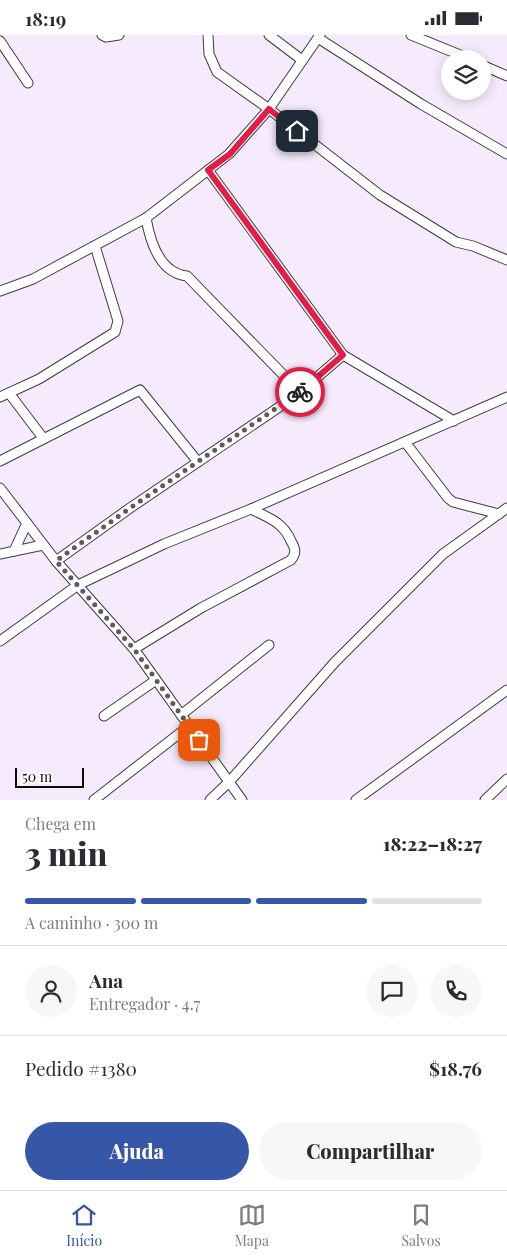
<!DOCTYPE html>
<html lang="pt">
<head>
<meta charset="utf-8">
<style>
	:root { --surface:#fff; --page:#f7f7f7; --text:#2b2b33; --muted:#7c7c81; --line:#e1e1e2; --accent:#3656a8 }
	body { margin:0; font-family:"Playfair Display",serif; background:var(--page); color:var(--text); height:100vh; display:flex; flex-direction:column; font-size:19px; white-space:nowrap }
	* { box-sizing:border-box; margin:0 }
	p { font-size:16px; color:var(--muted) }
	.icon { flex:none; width:28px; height:28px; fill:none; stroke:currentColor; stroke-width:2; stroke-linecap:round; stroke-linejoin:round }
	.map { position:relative; height:765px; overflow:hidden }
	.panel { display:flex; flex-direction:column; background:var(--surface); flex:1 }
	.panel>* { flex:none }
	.controls { position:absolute; left:441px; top:15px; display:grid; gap:10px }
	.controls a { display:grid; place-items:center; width:50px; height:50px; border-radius:50%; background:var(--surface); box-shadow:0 2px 12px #0003; font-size:25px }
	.scale { position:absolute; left:15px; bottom:12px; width:69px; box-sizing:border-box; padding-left:5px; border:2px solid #0b0b0b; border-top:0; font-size:14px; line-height:18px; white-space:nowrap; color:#0b0b0b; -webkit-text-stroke:4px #fff; paint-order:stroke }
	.pin { position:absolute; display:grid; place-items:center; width:42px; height:42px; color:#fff; margin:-21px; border-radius:10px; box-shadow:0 2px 8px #0006 }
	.courier { position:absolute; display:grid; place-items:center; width:50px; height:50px; margin:-25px; border:4px solid #e11d48; border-radius:50%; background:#fff; color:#222; box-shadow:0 1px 6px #0007 }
	.overview em { font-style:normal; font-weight:800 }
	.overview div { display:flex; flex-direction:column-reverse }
	.overview { display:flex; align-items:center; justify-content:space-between; height:85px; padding:0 25px }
	h1 { font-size:32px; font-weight:800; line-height:38px }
	.bar { display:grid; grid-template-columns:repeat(4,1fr); gap:8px 5px; align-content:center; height:60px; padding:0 25px }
	.bar i { height:6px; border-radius:4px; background:var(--line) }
	.bar .on { background:var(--accent) }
	.bar p { grid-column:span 4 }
	.line { display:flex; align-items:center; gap:12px; padding:0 25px; border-top:1px solid var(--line) }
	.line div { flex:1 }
	.round { display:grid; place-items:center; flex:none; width:52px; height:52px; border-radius:26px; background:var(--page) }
	.button { display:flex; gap:10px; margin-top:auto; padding:10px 25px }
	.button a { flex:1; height:58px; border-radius:30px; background:var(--accent); color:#fff; font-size:20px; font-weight:800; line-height:58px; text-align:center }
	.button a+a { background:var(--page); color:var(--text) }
	.status { display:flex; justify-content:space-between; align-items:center; height:35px; padding:0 25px; background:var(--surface); direction:ltr }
	.status svg { height:14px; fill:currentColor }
	.tabs { display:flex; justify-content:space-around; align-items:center; height:70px; border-top:1px solid var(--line); background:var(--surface); font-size:14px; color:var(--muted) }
	.tabs a { display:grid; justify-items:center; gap:2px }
	.tabs .on { color:var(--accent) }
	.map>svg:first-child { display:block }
</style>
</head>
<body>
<div class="status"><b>18:19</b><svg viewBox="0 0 49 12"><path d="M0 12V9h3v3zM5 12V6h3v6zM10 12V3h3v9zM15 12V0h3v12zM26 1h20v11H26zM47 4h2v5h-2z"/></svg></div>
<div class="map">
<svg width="507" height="765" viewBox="0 0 507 765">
	<rect width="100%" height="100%" fill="#f5ebfc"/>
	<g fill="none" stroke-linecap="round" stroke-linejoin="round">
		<g stroke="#3e3e3e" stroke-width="11">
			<g id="street">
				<polyline points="102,0 106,2 119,0"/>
				<polyline points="208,0 209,19 217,37 269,74 380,160 456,207 473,211 507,225"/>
				<polyline points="269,0 302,25"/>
				<polyline points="411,0 470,24"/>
				<polyline points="318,3 421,69 507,119"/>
				<polyline points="0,6 28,48"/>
				<polyline points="482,30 507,41"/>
				<polyline points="208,135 343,320"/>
				<path d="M146 183C150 206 159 238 187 241L300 357"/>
				<polyline points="0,256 33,244 146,183 229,119 269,74 320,0"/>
				<polyline points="9,358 43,403"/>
				<polyline points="0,362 39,344 115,297 118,286 95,211"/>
				<polyline points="405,407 448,463 453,467 499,479"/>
				<polyline points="0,426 140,355 198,427"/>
				<polyline points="0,453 56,526 134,614 242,765"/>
				<polyline points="14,516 27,488"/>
				<polyline points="0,519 43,510"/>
				<polyline points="56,526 130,473 294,362 343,320 454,386"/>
				<polyline points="0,606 78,550 164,509 251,474 507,362"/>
				<path d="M134 614 201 573 291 525C297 518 295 513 291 506 283 487 269 483 251 474"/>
				<polyline points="181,680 269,610"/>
				<polyline points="104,681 156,645"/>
				<polyline points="94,765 189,691"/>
				<polyline points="210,765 229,747 335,627 443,519 507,473"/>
				<polyline points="356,765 507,655"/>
				<polyline points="485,765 507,744"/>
			</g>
		</g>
		<use href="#street" stroke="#fff" stroke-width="9"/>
	</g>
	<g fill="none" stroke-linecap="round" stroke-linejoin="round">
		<polyline stroke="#5d595f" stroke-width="5" stroke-dasharray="0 9" points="199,705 134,614 56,526 130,473 300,357"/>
		<polyline stroke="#e11d48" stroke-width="6" points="297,96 269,74 230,119 208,135 343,320 300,357"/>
	</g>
</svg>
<div class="controls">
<a><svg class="icon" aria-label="layers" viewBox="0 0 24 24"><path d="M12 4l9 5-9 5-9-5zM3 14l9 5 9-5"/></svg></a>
</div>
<div class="scale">50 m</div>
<div class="pin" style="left:199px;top:705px;background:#ea580c"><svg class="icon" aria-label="bag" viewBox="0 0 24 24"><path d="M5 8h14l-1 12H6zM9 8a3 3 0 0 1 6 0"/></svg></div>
<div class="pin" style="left:297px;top:96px;background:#1f2937"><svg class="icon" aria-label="home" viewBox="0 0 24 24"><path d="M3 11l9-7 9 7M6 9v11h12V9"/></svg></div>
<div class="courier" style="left:300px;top:357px"><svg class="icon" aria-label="bike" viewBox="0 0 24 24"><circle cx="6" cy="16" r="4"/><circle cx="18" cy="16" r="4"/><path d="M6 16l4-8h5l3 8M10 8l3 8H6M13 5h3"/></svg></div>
</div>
<section class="panel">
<div class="overview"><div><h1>3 min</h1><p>Chega em</p></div><em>18:22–18:27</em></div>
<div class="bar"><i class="on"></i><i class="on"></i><i class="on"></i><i></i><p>A caminho · 300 m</p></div>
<div class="line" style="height:90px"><a class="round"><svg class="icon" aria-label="person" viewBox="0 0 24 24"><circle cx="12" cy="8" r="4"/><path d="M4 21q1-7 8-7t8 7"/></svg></a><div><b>Ana</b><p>Entregador · 4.7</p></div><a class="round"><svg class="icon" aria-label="chat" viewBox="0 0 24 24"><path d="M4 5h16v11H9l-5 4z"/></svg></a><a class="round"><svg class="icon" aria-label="phone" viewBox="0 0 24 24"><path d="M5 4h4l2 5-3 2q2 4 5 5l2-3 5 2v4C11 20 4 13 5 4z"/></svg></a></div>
<div class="line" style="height:65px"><div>Pedido #1380</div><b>$18.76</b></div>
<div class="button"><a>Ajuda</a><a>Compartilhar</a></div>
</section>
<nav class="tabs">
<a class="on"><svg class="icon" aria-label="home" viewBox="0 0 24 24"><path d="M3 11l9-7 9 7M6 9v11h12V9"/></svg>Início</a>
<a><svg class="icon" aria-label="map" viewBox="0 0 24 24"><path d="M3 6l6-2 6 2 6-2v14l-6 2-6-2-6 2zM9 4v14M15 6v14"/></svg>Mapa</a>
<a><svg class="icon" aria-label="saved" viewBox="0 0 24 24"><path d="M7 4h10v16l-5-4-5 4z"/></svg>Salvos</a>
</nav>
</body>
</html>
